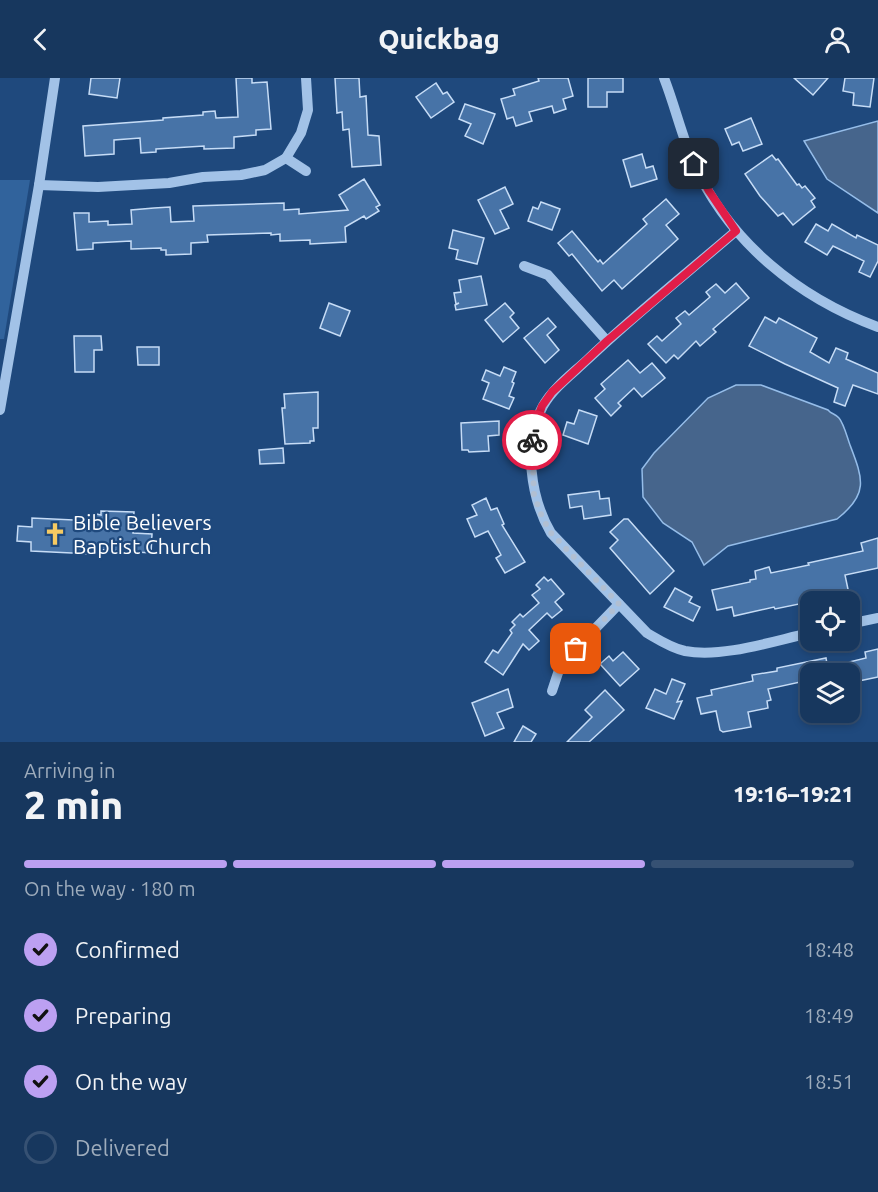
<!DOCTYPE html>
<html lang="en">
<head>
<meta charset="utf-8">
<style>
	:root { --surface:#17375e; --page:#203f64; --text:#f1f3f6; --muted:#9eacbc; --line:#365173; --accent:#bca0f2 }
	body { margin:0; font-family:Ubuntu,sans-serif; background:var(--page); color:var(--text); height:100vh; display:flex; flex-direction:column; font-size:22px; white-space:nowrap }
	* { box-sizing:border-box; margin:0 }
	p { font-size:20px; color:var(--muted) }
	.icon { flex:none; width:33px; height:33px; fill:none; stroke:currentColor; stroke-width:2; stroke-linecap:round; stroke-linejoin:round }
	.map { position:relative; height:664px; overflow:hidden }
	.sheet { display:flex; flex-direction:column; background:var(--surface); flex:1 }
	.sheet>* { flex:none }
	.controls { position:absolute; left:800px; top:513px; display:grid; gap:12px }
	.controls a { display:grid; place-items:center; width:60px; height:60px; border-radius:12px; background:var(--surface); box-shadow:0 3px 9px #0003,0 0 0 2px var(--line); font-size:30px }
	.pin { position:absolute; display:grid; place-items:center; width:51px; height:51px; color:#fff; margin:-26px; border-radius:12px; box-shadow:0 3px 9px #0006 }
	.courier { position:absolute; display:grid; place-items:center; width:60px; height:60px; margin:-30px; border:4px solid #e11d48; border-radius:50%; background:#fff; color:#222; box-shadow:0 2px 8px #0007 }
	.head em { font-style:normal; font-weight:800 }
	.head div { display:flex; flex-direction:column-reverse }
	.head { display:flex; align-items:center; justify-content:space-between; height:102px; padding:0 24px }
	h1 { font-size:39px; font-weight:800; line-height:45px }
	.bar { display:grid; grid-template-columns:repeat(4,1fr); gap:9px 6px; align-content:center; height:72px; padding:0 24px }
	.bar i { height:8px; border-radius:4px; background:var(--line) }
	.bar .active { background:var(--accent) }
	.bar p { grid-column:span 4 }
	ol { padding:0 24px; list-style:none }
	li { display:flex; align-items:center; gap:18px; height:66px }
	li p { margin-inline-start:auto }
	li .icon { padding:6px; border-radius:50%; background:var(--accent); color:#111; stroke-width:4 }
	li:last-child { color:var(--muted) }
	li i { width:33px; height:33px; border:3px solid var(--line); border-radius:50% }
	header { display:flex; justify-content:space-between; align-items:center; height:78px; padding:0 24px; background:var(--surface); font-size:27px; font-weight:800 }
	.map>svg:first-child { display:block }
</style>
</head>
<body>
<header><svg class="icon" aria-label="back" viewBox="0 0 24 24"><path d="M15 5l-7 7 7 7"/></svg>Quickbag<svg class="icon" aria-label="person" viewBox="0 0 24 24"><circle cx="12" cy="8" r="4"/><path d="M4 21q1-7 8-7t8 7"/></svg></header>
<div class="map">
<svg width="878" height="664" viewBox="0 0 878 664">
	<rect width="100%" height="100%" fill="#1f497d"/>
	<polygon fill="#31639c" points="0,102 30,102 4,261 0,261"/>
	<g fill="#46658c" stroke="#95bde9" stroke-width="1.5">
		<polygon points="878,43 878,135 827,101 804,63"/>
		<path d="M736 307H761L828 332C831 336 836 336 839 340 844 346 847 359 850 367 863 401 869 416 837 441L728 468 704 487 692 464 663 445 643 419 642 391 654 375 708 320Z"/>
	</g>
	<g fill="#4773a7" stroke="#c6dcf6" stroke-width="1.5">
		<polygon points="91,0 120,0 117,20 89,16"/>
		<polygon points="236,0 252,0 252,5 267,4 271,51 256,52 256,57 234,59 234,70 204,71 204,68 156,71 156,74 141,75 140,60 114,62 114,76 85,78 83,48 163,42 163,40 203,37 203,34 215,33 216,40 238,39"/>
		<polygon points="335,0 359,0 360,19 366,18 368,57 379,58 381,87 352,89 349,51 343,52 342,34 337,35"/>
		<polygon points="538,0 568,0 573,18 563,21 566,31 554,35 552,28 529,34 532,43 516,48 513,39 507,41 501,21 515,17 513,11 539,3"/>
		<polygon points="588,0 623,0 623,14 607,14 607,29 588,29"/>
		<polygon points="794,0 828,0 813,17"/>
		<polygon points="845,0 874,0 870,29 853,27 854,15 843,13"/>
		<polygon points="436,5 443,16 447,14 454,24 431,40 416,19"/>
		<polygon points="465,26 495,36 483,66 465,58 471,46 459,41"/>
		<polygon points="751,40 762,66 743,73 739,64 732,67 725,51"/>
		<polygon points="642,76 646,90 653,88 657,101 631,109 623,82"/>
		<polygon points="772,77 776,82 778,81 797,107 799,106 802,110 805,108 815,120 811,123 815,129 793,147 783,135 778,138 760,118 745,96"/>
		<polygon points="364,101 380,127 376,129 379,133 366,141 364,138 345,149 346,164 310,166 310,162 280,163 280,156 271,157 271,155 207,157 208,164 191,165 191,176 166,177 166,172 161,172 161,170 131,171 131,163 93,165 93,171 77,172 74,135 89,135 89,144 108,143 108,147 132,146 131,132 154,130 170,129 171,144 194,143 193,128 284,125 284,132 299,131 299,136 348,132 339,117"/>
		<polygon points="505,109 513,126 500,132 509,150 495,156 478,122"/>
		<polygon points="666,121 679,136 666,147 678,161 622,211 614,202 602,213 572,176 569,178 558,165 572,153 598,184 600,182 603,186 647,146 643,141"/>
		<polygon points="541,124 560,131 552,152 528,143 533,129 538,131"/>
		<polygon points="816,146 828,153 832,146 856,160 857,157 878,167 878,183 870,199 859,194 864,183 833,168 827,177 805,164"/>
		<polygon points="453,152 484,160 477,186 456,181 458,172 449,170"/>
		<polygon points="481,198 487,227 456,232 455,227 459,225 456,226 454,215 461,214 459,202"/>
		<polygon points="736,205 749,220 713,251 716,254 700,268 696,263 678,281 674,277 666,285 648,266 657,258 662,263 681,246 676,240 685,233 689,237 710,219 706,214 716,206 725,215"/>
		<polygon points="329,225 350,233 340,258 320,250"/>
		<polygon points="505,225 514,235 510,239 519,250 503,264 485,242"/>
		<polygon points="765,239 776,245 779,240 817,260 810,274 829,285 836,270 848,275 846,281 878,295 878,316 853,307 845,328 834,324 838,310 785,286 749,268"/>
		<polygon points="548,240 556,249 547,257 559,272 545,285 524,260"/>
		<polygon points="74,258 101,258 102,272 94,272 94,294 75,294"/>
		<polygon points="137,269 159,269 159,287 138,287"/>
		<polygon points="628,282 640,295 652,285 665,300 642,319 634,310 618,325 621,328 611,338 595,320 605,311 601,306"/>
		<polygon points="504,289 516,294 512,304 514,305 509,318 514,320 509,331 483,321 489,305 482,302 486,292 500,298"/>
		<polygon points="318,314 318,350 313,350 314,363 310,363 310,365 285,366 282,330 285,330 284,316"/>
		<polygon points="579,332 597,338 588,366 563,357 567,344 574,346"/>
		<polygon points="499,343 499,357 488,358 489,373 469,374 468,372 462,372 461,345"/>
		<polygon points="283,370 284,385 260,386 259,372"/>
		<polygon points="599,413 600,421 609,420 611,437 584,441 582,428 570,430 568,417"/>
		<polygon points="486,420 491,432 497,430 504,446 502,447 525,484 505,495 496,480 501,477 488,453 475,459 467,441 477,437 472,427"/>
		<polygon points="101,433 134,434 133,455 152,456 151,475 92,471 92,476 31,473 31,464 17,463 18,448 32,449 32,440 95,443 96,436 101,437"/>
		<polygon points="624,441 628,441 674,493 650,516 610,470 618,462 610,454"/>
		<polygon points="878,460 878,490 845,497 849,516 834,519 833,512 808,518 809,524 775,531 774,529 734,538 732,529 717,532 712,512 750,504 750,502 756,501 755,493 769,489 771,495 809,487 808,485 863,473 861,465"/>
		<polygon points="544,499 548,503 551,501 564,516 555,524 562,532 552,540 547,535 529,552 539,563 529,572 523,566 503,597 485,584 493,572 498,575 512,555 510,552 515,547 512,544 520,536 523,539 539,525 532,517 540,511 536,507"/>
		<polygon points="675,510 692,519 689,524 700,529 693,543 664,529"/>
		<polygon points="878,571 878,599 849,605 849,596 804,596 805,603 768,611 771,622 767,623 768,630 748,634 751,649 723,654 720,652 716,633 701,636 697,620 712,617 711,612 753,603 752,597 777,593 777,590 826,580 828,592 828,591 849,586 849,584 866,580 865,574"/>
		<polygon points="623,574 639,591 620,608 600,586 609,578 613,583"/>
		<polygon points="672,601 685,606 677,624 682,623 674,641 646,630 655,611 666,616"/>
		<polygon points="508,611 513,629 497,635 504,650 485,658 472,625"/>
		<polygon points="605,612 624,632 589,664 567,664 592,639 585,632"/>
		<polygon points="523,648 536,656 531,664 514,664"/>
	</g>
	<g fill="none" stroke-linecap="round" stroke-linejoin="round">
		<g stroke="#a2c2e7" stroke-width="10">
			<path d="M664 0C675 28 682 59 694 86 730 165 799 220 878 249"/>
			<polyline points="286,80 306,93"/>
			<polyline points="39,107 98,109 169,105 203,99 241,97 265,92 286,80 301,55 308,32 306,0"/>
			<path d="M736 153C686 196 634 237 587 282 572 296 553 310 543 328 522 365 531 421 551 455L647 555C659 562 671 570 685 573 723 580 773 563 810 555"/>
			<polyline points="524,188 548,197 607,263"/>
			<polyline points="0,332 39,107 55,0"/>
			<polyline points="849,546 878,540"/>
			<polyline points="552,613 561,586 619,526"/>
		</g>
	</g>
	<g fill="none" stroke-linecap="round" stroke-linejoin="round">
		<polyline stroke="#b1bfd2" stroke-width="6" stroke-dasharray="0 10.8" points="532,362 534,417 542,439 551,455 619,526 576,571"/>
		<polyline stroke="#e11d48" stroke-width="8" points="532,362 535,347 542,328 552,314 607,263 736,153 709,113 694,86"/>
	</g>
	<defs>
		<g id="church-bare" transform="scale(1.8)"><path d="M-1.2-6h2.4v3.5h3.3v2.4h-3.3V6h-2.4V-.1h-3.3v-2.4h3.3Z" fill="#f6ca62" stroke="#1f497d" stroke-width="2.5" paint-order="stroke"/></g>
	</defs>
	<g fill-rule="evenodd">
		<use href="#church-bare" x="55" y="456"/>
	</g>
	<g text-anchor="middle" dominant-baseline="central" stroke-width="4.5" stroke-linejoin="round" paint-order="stroke">
		<g font-size="21" fill="#fff" stroke="#1f497d" text-anchor="start">
			<text x="73" y="444">Bible Believers<tspan x="73" dy="24">Baptist Church</tspan></text>
		</g>
	</g>
</svg>
<div class="controls">
<a><svg class="icon" aria-label="locate" viewBox="0 0 24 24"><circle cx="12" cy="12" r="6"/><path d="M12 2v4M12 18v4M2 12h4M18 12h4"/></svg></a>
<a><svg class="icon" aria-label="layers" viewBox="0 0 24 24"><path d="M12 4l9 5-9 5-9-5zM3 14l9 5 9-5"/></svg></a>
</div>
<div class="pin" style="left:576px;top:571px;background:#ea580c"><svg class="icon" aria-label="bag" viewBox="0 0 24 24"><path d="M5 8h14l-1 12H6zM9 8a3 3 0 0 1 6 0"/></svg></div>
<div class="pin" style="left:694px;top:86px;background:#1f2937"><svg class="icon" aria-label="home" viewBox="0 0 24 24"><path d="M3 11l9-7 9 7M6 9v11h12V9"/></svg></div>
<div class="courier" style="left:532px;top:362px"><svg class="icon" aria-label="bike" viewBox="0 0 24 24"><circle cx="6" cy="16" r="4"/><circle cx="18" cy="16" r="4"/><path d="M6 16l4-8h5l3 8M10 8l3 8H6M13 5h3"/></svg></div>
</div>
<section class="sheet">
<div class="head"><div><h1>2 min</h1><p>Arriving in</p></div><em>19:16–19:21</em></div>
<div class="bar"><i class="active"></i><i class="active"></i><i class="active"></i><i></i><p>On the way · 180 m</p></div>
<ol>
<li><svg class="icon" aria-label="check" viewBox="0 0 24 24"><path d="M5 12l5 5 9-10"/></svg>Confirmed<p>18:48</p></li>
<li><svg class="icon" aria-label="check" viewBox="0 0 24 24"><path d="M5 12l5 5 9-10"/></svg>Preparing<p>18:49</p></li>
<li><svg class="icon" aria-label="check" viewBox="0 0 24 24"><path d="M5 12l5 5 9-10"/></svg>On the way<p>18:51</p></li>
<li><i></i>Delivered</li>
</ol>
</section>
</body>
</html>
